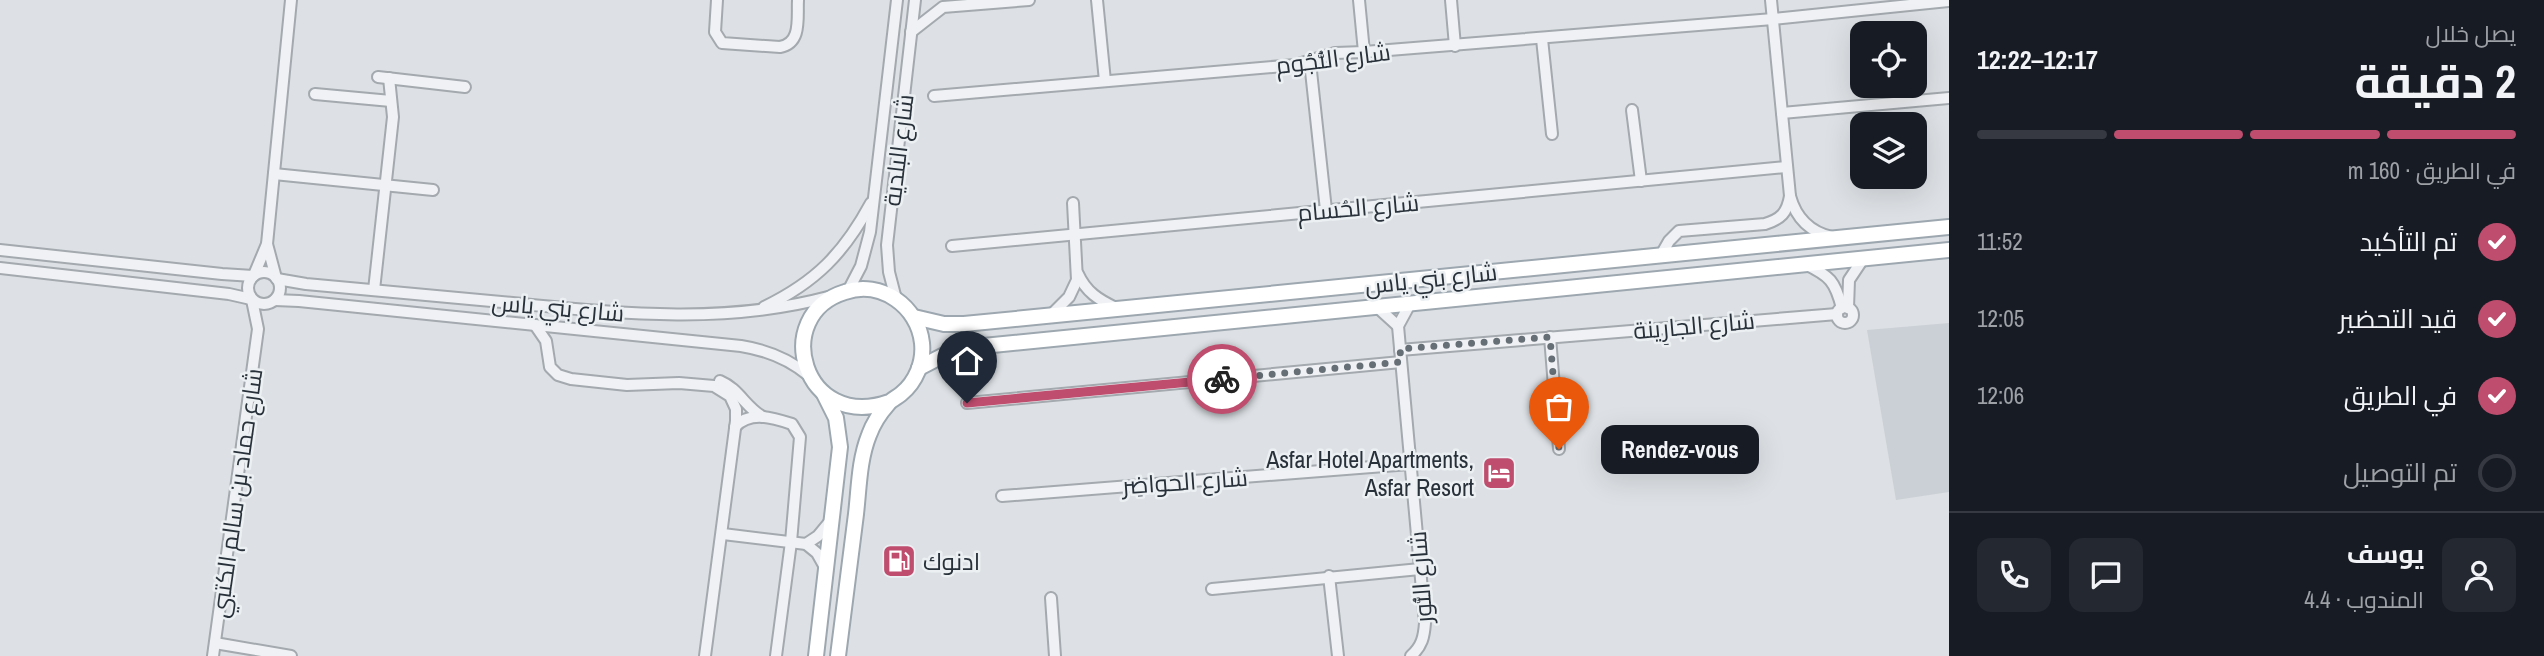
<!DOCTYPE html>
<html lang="ar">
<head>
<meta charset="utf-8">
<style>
	:root { --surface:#171b24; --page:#242831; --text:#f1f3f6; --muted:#9ea1a6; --line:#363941; --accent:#be4d6e }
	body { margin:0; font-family:"Archivo Narrow",Cairo,sans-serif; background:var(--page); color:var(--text); direction:rtl; height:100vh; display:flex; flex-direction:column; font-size:26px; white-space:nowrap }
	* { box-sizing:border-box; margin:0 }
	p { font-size:23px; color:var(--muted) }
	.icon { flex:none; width:38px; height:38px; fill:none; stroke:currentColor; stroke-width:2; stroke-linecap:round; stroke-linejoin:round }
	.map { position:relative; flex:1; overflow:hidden; direction:ltr }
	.details { display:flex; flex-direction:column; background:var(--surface); width:595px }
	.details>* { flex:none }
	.tools { position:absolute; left:1850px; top:21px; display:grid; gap:14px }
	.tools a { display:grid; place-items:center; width:77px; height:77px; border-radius:14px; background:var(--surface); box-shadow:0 7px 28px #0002; font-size:35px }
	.pin { position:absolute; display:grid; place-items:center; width:60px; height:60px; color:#fff; margin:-72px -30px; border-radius:50% 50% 50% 0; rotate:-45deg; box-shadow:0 0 7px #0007 }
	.pin .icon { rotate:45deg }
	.courier { position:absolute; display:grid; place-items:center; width:70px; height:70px; margin:-35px; border:5px solid #be4d6e; border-radius:50%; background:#fff; color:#222; box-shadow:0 2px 9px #0007 }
	.bubble { position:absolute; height:49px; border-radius:14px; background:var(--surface); box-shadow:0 7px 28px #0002; font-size:23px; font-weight:700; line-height:49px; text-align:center; direction:rtl }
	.head em { font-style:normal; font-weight:700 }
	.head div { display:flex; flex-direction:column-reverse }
	.head { display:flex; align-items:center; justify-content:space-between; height:119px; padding:0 28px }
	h1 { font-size:46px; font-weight:700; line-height:52px }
	.bar { display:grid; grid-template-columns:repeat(4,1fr); gap:10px 7px; align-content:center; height:84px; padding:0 28px }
	.bar i { height:9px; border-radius:5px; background:var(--line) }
	.bar .on { background:var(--accent) }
	.bar p { grid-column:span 4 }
	.line { display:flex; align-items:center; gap:18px; padding:0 28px; border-top:2px solid var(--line) }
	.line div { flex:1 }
	.round { display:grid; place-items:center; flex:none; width:74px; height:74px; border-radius:14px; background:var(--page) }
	ol { padding:0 28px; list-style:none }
	li { display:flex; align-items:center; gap:21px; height:77px }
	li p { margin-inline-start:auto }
	li .icon { padding:7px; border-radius:50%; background:var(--accent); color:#fff; stroke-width:4 }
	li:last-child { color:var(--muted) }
	li i { width:38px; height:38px; border:4px solid var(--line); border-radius:50% }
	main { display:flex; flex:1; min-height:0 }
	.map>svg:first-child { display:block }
</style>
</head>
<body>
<main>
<section class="details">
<div class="head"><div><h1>2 دقيقة</h1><p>يصل خلال</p></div><em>12:17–12:22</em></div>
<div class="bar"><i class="on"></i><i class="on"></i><i class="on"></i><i></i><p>في الطريق · 160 m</p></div>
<ol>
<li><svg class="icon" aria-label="check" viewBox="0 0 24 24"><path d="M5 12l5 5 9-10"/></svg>تم التأكيد<p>11:52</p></li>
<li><svg class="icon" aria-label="check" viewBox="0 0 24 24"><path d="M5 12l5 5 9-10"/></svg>قيد التحضير<p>12:05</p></li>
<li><svg class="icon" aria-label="check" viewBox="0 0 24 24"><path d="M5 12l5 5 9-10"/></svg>في الطريق<p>12:06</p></li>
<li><i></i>تم التوصيل</li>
</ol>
<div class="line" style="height:126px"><a class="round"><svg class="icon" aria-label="person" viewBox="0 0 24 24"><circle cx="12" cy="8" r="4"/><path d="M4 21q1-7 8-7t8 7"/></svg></a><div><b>يوسف</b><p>المندوب · 4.4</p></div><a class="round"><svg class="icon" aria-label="chat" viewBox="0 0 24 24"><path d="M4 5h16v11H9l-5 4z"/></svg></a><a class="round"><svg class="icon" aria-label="phone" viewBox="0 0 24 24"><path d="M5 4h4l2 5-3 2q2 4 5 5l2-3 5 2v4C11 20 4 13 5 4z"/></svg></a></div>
</section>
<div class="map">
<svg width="1949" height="656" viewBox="0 0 1949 656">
	<rect width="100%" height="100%" fill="#dde1e5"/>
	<polygon fill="#cbd0d6" points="1949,323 1949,492 1896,500 1867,330"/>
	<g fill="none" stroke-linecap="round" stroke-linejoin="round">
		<g stroke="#a3a9ae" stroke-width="14">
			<g id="minor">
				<path d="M717 0 715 32 722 43 780 47C802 43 797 18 798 0"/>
				<polyline points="1097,0 1105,81"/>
				<polyline points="1359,0 1364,52"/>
				<polyline points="1451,0 1455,46"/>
				<path d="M1771 0 1790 196C1796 218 1810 232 1832 237"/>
				<polyline points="911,32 943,7 1029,0"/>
				<polyline points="1542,39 1552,134"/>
				<polyline points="1310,62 1326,210"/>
				<polyline points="378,77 465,87"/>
				<polyline points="315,94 391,101"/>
				<polyline points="934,96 1295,65 1335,53 1364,52 1773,19 1949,1"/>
				<polyline points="1632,110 1641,181"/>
				<polyline points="1782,113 1949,98"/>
				<polyline points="274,174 433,190"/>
				<polyline points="267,244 276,278"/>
				<polyline points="952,246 1786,167"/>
				<polyline points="0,250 222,274 253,276"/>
				<path d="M1661 255 1669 241 1679 231 1765 224C1781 219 1787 213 1790 196"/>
				<path d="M1805 264C1830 276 1835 281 1842 308"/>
				<polyline points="0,268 229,294 251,299"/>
				<circle cx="264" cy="288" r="16"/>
				<path d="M1078 274C1086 292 1099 300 1116 308"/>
				<polyline points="254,275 267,244 291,0"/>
				<path d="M277 279 306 284C378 290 450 297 523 304 626 314 727 324 828 297"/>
				<polyline points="374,290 393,117 389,78"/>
				<polyline points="848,291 861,266 870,232 897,0"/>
				<polyline points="896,299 889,272 887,245 915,0"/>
				<path d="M275 300 299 301 741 346C766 350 789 359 808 375"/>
				<path d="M1411 302 1398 326 1425 623C1424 637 1422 646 1411 656"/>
				<polyline points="1376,306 1398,326"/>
				<path d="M764 307C816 282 844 253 871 203"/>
				<circle cx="1845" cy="315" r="8"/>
				<polyline points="1848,308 1849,280 1863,259"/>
				<polyline points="1051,315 1069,297 1077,280 1073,203"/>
				<polyline points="535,325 546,341 550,367 558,375 571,379 627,385 679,383 714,386 730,396 736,409 736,421 705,656"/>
				<polyline points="1550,337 1559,449"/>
				<polyline points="1400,350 1837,314"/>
				<path d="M720 381C739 389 746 408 763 417"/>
				<polyline points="967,403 1401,362"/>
				<path d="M735 427C750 410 774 418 792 424L800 437 791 542 776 656"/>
				<polyline points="1002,496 1410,464"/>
				<polyline points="723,534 806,544 817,553 826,569"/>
				<polyline points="806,544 818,536 832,519"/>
				<polyline points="1329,576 1338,656"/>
				<polyline points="1212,589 1420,569"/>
				<polyline points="1051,598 1055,656"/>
				<polyline points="215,643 291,656"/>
				<polyline points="213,656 258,329 252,300"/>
			</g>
		</g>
		<g stroke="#9da7af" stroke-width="18">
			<g id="major">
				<polyline points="914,317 944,324 964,324 1949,227"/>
				<polyline points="919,368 950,352 973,347 1949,250"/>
				<polyline points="816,656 840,447 836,418 824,394"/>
				<path d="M838 656C844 609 850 561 856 514 859 488 859 460 869 435 873 424 880 413 888 404 891 400 896 398 901 394 916 382 924 362 922 343 918 306 881 280 845 292 770 315 803 432 889 402"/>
			</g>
		</g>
		<use href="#minor" stroke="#eff1f4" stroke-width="10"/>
		<use href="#major" stroke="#fff" stroke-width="14"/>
	</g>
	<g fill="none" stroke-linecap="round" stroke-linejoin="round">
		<polyline stroke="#676f76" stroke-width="7" stroke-dasharray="0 12.6" points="1222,379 1401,362 1400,349 1550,337 1559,449"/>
		<polyline stroke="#be4d6e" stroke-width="9" points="967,403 1222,379"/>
	</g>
	<defs>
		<g id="hotel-square" transform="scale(1.75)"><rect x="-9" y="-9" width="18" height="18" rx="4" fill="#be4d6e" stroke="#ecf0f3"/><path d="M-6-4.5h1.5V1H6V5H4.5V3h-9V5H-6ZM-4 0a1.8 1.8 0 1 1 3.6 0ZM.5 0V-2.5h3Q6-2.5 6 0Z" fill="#fff"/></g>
		<g id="fuel-square" transform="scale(1.75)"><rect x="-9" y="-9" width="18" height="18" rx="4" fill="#be4d6e" stroke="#ecf0f3"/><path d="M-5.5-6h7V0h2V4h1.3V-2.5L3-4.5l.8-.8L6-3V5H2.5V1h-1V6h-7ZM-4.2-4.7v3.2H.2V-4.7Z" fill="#fff"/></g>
	</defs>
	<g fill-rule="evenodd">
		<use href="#hotel-square" x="1499" y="473"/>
		<use href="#fuel-square" x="899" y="561"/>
	</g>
	<g text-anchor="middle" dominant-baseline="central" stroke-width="5" stroke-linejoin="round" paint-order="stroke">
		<g font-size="24" fill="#28313a" stroke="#ecf0f3">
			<text transform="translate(1333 58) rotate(-7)">شارع النُّجُوم</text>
			<text transform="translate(898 150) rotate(-83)">شارع البلدية</text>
			<text transform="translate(1358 207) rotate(-5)">شارع الحُسام</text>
			<text transform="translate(1431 278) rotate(-6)">شارع بني ياس</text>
			<text transform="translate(558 307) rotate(5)">شارع بني ياس</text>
			<text transform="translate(1694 325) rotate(-5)">شارع الجارِينة</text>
			<text transform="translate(1185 481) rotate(-4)">شارع الحواضِر</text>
			<text transform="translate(236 493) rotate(-82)">شارع حماد بن سالم الكتبي</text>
			<text transform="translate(1420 577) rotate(-94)">شارع النُّور</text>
		</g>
		<g font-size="24" fill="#28313a" stroke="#ecf0f3" text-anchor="end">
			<text x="1474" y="459">Asfar Hotel Apartments,<tspan x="1474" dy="28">Asfar Resort</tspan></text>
			<text x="923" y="561" text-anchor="start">ادنوك</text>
		</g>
	</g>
</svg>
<div class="tools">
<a><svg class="icon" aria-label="locate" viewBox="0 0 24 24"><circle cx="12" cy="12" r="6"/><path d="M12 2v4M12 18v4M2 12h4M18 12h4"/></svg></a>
<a><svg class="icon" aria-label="layers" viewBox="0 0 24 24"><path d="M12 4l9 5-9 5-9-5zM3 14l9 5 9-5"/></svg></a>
</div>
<div class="pin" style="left:1559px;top:449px;background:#ea580c"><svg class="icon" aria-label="bag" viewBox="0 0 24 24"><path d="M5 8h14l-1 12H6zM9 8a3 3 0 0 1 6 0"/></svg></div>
<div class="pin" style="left:967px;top:403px;background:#1f2937"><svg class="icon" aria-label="home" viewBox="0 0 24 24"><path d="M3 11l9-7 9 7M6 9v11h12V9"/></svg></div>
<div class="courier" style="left:1222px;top:379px"><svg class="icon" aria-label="bike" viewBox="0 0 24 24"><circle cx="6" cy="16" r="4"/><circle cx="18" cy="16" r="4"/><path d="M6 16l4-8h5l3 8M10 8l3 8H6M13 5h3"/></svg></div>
<div class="bubble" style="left:1601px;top:425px;width:158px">Rendez-vous</div>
</div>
</main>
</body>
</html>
